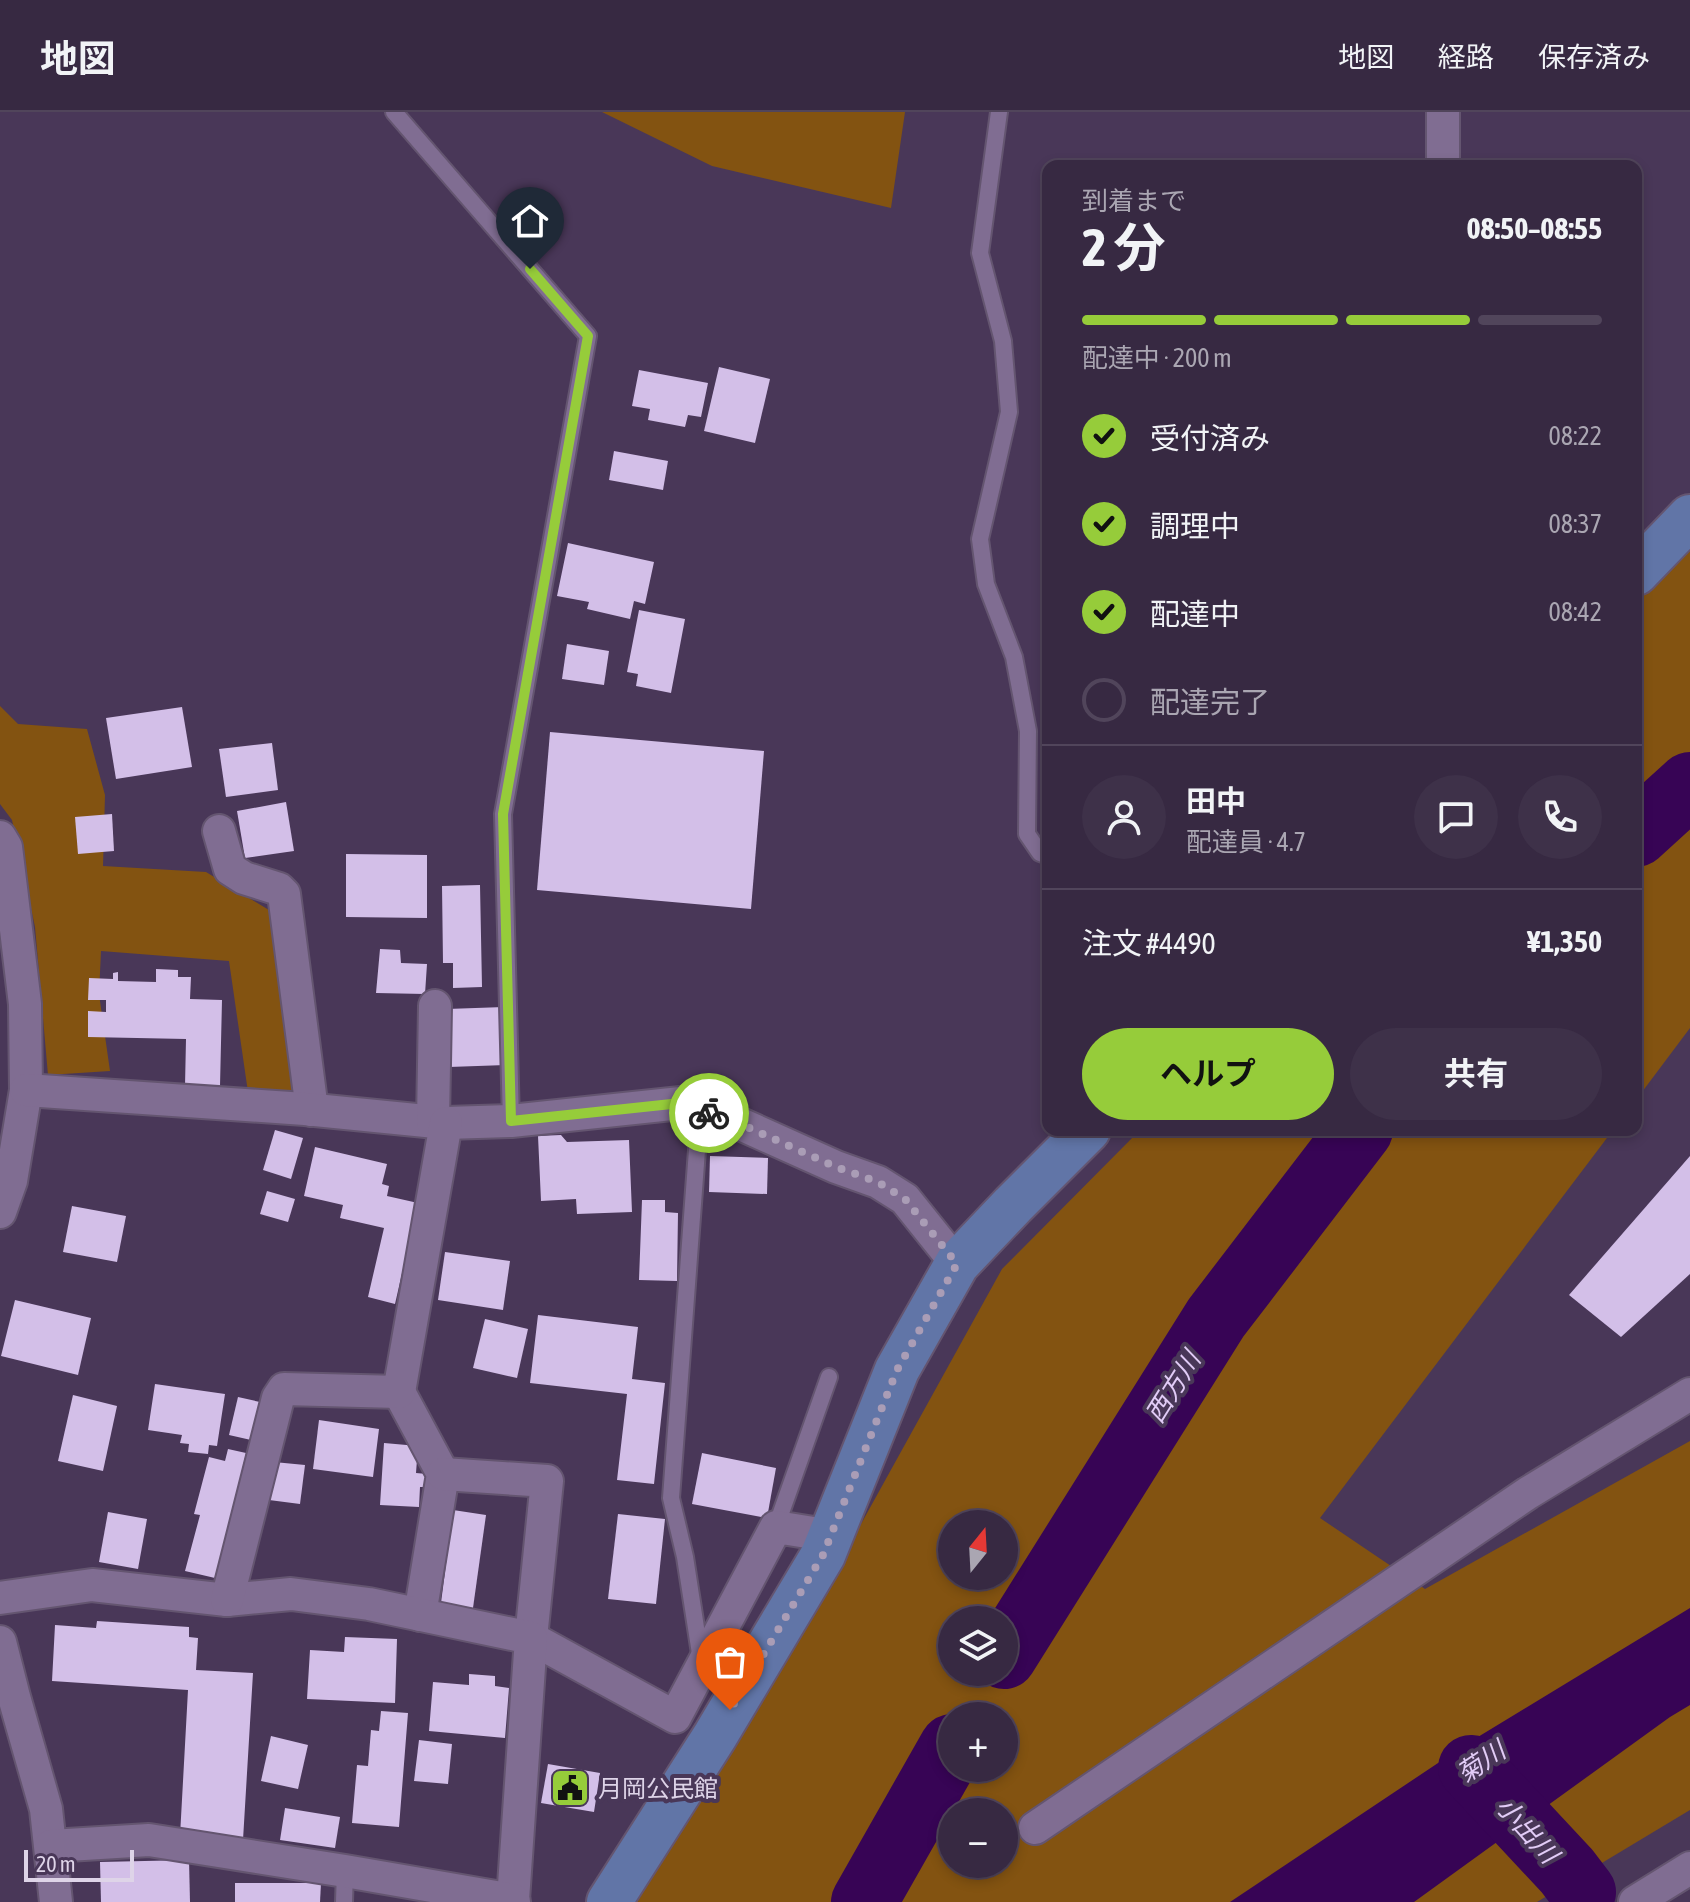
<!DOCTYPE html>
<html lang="ja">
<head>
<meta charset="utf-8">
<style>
	:root { --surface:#372942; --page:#3e3149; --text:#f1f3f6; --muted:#aaa6b2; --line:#51455b; --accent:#96cc3a }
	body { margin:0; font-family:"Asap Condensed","Noto Sans JP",sans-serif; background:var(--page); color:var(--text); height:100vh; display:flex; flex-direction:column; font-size:30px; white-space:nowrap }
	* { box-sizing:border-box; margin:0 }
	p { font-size:26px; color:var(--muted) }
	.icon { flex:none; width:44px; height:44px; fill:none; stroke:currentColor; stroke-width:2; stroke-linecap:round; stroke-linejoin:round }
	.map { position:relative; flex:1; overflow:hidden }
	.side { position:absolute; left:1042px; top:48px; width:600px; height:976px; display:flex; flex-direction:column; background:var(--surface); border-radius:16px; box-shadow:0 4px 12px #0003,0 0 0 2px var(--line) }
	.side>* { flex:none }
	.needle { width:52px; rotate:18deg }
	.tools { position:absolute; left:938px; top:1398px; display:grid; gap:16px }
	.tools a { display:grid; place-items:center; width:80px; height:80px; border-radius:50%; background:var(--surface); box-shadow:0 4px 12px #0003,0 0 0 2px var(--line); font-size:40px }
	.scale { position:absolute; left:24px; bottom:20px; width:110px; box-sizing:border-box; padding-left:8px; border:4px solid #ded4e8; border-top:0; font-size:22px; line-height:28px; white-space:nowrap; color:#ded4e8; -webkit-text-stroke:6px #493758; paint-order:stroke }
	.pin { position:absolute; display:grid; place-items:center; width:68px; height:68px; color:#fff; margin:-82px -34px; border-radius:50% 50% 50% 0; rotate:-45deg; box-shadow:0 0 8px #0007 }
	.pin .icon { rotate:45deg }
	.courier { position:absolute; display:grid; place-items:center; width:80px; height:80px; margin:-40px; border:6px solid #96cc3a; border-radius:50%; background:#fff; color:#222; box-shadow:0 2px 10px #0007 }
	.head em { font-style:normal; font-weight:700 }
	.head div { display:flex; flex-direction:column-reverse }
	.head { display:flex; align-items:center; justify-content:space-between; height:136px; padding:0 40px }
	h1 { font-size:52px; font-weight:700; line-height:60px }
	.bar { display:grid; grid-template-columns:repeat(4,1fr); gap:12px 8px; align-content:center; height:96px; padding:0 40px }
	.bar i { height:10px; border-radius:6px; background:var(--line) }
	.bar .on { background:var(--accent) }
	.bar p { grid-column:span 4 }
	.line { display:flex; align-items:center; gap:20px; padding:0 40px; border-top:2px solid var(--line) }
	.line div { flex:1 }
	.round { display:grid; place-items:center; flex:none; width:84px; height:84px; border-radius:42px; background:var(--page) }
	ol { padding:0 40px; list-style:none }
	li { display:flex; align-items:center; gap:24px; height:88px }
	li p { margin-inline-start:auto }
	li .icon { padding:8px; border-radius:50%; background:var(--accent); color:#111; stroke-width:4 }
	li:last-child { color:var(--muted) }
	li i { width:44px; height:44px; border:4px solid var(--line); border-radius:50% }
	.button { display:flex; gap:16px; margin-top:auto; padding:16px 40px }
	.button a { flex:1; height:92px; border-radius:48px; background:var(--accent); color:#111; font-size:32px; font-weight:700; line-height:92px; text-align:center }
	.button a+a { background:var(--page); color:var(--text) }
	header { display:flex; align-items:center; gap:48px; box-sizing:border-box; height:112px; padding:0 40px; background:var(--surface); border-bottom:2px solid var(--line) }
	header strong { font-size:38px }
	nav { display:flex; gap:44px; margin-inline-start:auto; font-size:28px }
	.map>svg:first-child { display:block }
</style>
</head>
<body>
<header>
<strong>地図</strong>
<nav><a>地図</a><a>経路</a><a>保存済み</a></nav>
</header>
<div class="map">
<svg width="1690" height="1790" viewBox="0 0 1690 1790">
	<rect width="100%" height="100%" fill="#493758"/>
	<g fill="#835311" fill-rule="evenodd">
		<polygon points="602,0 905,0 891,96 712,54"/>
		<polygon points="1690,431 1690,916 1636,988 1636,490"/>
		<polygon points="0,594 18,612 87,617 105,683 103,754 206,760 269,798 311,983 250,994 229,849 101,839 99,882 110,959 48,963 35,815 12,708 0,692"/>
		<path d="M1140 1018H1613L1320 1406 1425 1477 1690 1329V1698L1537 1790H631L788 1544 1002 1157ZM952 1412H1004V1464H952ZM952 1508H1004V1560H952ZM952 1604H1004V1656H952ZM952 1700H1004V1752H952Z"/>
	</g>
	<polygon fill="#370455" points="1690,1496 1690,1593 1670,1605 1414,1790 1230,1790 1468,1631"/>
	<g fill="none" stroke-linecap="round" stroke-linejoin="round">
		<g stroke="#370455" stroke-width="66">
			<polyline points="1636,722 1690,673"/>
			<polyline points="1004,1544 1216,1206 1360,1018"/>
			<polyline points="1471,1656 1567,1759 1583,1780"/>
			<polyline points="864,1790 952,1635"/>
		</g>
	</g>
	<g fill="#d3bfe8">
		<polygon points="719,255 770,267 755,331 704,319"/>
		<polygon points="639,258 708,271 701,305 688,303 685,315 648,308 650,297 632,294"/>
		<polygon points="614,339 668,349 663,378 609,368"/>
		<polygon points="568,431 654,450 645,492 634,489 630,507 587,497 589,490 557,484"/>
		<polygon points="639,498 685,507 671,581 636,574 638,562 627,560"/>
		<polygon points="567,532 609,539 604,573 562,567"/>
		<polygon points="182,595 192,655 116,667 106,606"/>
		<polygon points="550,620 764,639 751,797 537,778"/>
		<polygon points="272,631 278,678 226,685 219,637"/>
		<polygon points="286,690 294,739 245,746 237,699"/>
		<polygon points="112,702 114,739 78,742 75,705"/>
		<polygon points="346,742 427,743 427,806 346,805"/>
		<polygon points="480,773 482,875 453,876 453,851 443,851 442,774"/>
		<polygon points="380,837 400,838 401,851 427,852 425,882 376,881"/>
		<polygon points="156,857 178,858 178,865 191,865 190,887 222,888 220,974 185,974 186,927 88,925 88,899 106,900 106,888 88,888 89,866 113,867 113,861 118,860 118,869 156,870"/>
		<polygon points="504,895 506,953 449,955 447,897"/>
		<polygon points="275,1018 303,1026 291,1067 263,1058"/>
		<polygon points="561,1023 567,1030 629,1028 632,1100 577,1102 576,1087 541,1089 538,1024"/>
		<polygon points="315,1035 387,1052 382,1072 389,1074 387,1084 418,1091 395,1192 368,1185 384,1116 340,1106 343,1093 304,1084"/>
		<polygon points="710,1044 768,1046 767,1082 709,1080"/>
		<polygon points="1690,1044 1690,1162 1621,1225 1569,1183"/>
		<polygon points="267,1079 295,1087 288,1110 260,1102"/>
		<polygon points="642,1088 665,1088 665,1100 678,1101 677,1169 639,1168"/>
		<polygon points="72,1094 126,1104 117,1150 63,1140"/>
		<polygon points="445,1140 510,1149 503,1198 438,1188"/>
		<polygon points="15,1188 91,1206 78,1263 1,1244"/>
		<polygon points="538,1203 638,1215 632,1267 665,1271 654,1372 617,1368 627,1282 530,1271"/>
		<polygon points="485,1207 528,1217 517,1266 473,1256"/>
		<polygon points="155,1272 225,1282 217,1334 209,1333 208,1342 188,1340 189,1332 180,1331 182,1323 148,1318"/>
		<polygon points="73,1283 117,1294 103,1359 58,1349"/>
		<polygon points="238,1285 260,1290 251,1328 229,1323"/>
		<polygon points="319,1308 379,1317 373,1365 313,1357"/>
		<polygon points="384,1331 418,1334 416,1361 427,1362 427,1375 420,1375 419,1395 380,1393"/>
		<polygon points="228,1337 246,1341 243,1354 250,1357 237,1407 231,1406 215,1466 185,1459 200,1403 194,1402 209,1345 225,1349"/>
		<polygon points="702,1341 776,1356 767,1406 692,1392"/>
		<polygon points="274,1350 305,1353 300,1392 269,1388"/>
		<polygon points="453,1398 486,1403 473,1496 441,1491"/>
		<polygon points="108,1400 147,1407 138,1457 99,1450"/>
		<polygon points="618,1402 665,1407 656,1492 608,1487"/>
		<polygon points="97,1509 189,1515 189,1525 198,1526 196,1558 253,1561 243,1728 180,1724 188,1578 52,1569 55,1513 96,1516"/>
		<polygon points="345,1525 397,1527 395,1591 307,1587 310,1538 344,1540"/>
		<polygon points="469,1562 495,1564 495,1574 509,1576 505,1626 429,1619 433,1570 469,1573"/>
		<polygon points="381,1599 408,1601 399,1715 352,1711 357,1653 368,1654 371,1618 379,1619"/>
		<polygon points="271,1624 308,1633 298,1677 261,1669"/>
		<polygon points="419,1628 452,1632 448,1672 414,1669"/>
		<polygon points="548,1652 600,1661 594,1700 541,1691"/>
		<polygon points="285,1696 340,1705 335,1736 280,1728"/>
		<polygon points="189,1748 190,1790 101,1790 100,1750"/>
		<polygon points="235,1771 321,1771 320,1790 235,1790"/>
	</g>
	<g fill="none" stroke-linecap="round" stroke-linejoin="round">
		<g stroke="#645570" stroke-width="20">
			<g id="lane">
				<polyline points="394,0 588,224 503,702 511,1009"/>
				<polyline points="999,0 980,141 1003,229 1009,300 980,427 986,472 1014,545 1028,619 1027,722 1040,741 1048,744"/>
				<polyline points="700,998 671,1386 685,1445 701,1548"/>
				<polyline points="776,1415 829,1265"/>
				<polyline points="344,1790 345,1759"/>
			</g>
		</g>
		<g stroke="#645570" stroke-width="36">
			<g id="street">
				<polyline points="1443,0 1443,54"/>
				<polyline points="219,719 230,757 244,766 279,777 284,782 312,998"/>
				<polyline points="0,725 6,735 25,892 26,978 11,1069 0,1100"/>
				<polyline points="26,978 305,997 446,1011 511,1009 681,991 736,1010 836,1055 878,1070 905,1087 957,1152"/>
				<polyline points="433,1010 435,894"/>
				<polyline points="399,1280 443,1362 420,1503"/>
				<polyline points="443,1362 547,1369 531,1526 675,1605 776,1415 832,1424"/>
				<polyline points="0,1486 92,1473 227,1488 291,1482 369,1492 531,1526 513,1788"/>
				<polyline points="227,1488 278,1286 284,1277 399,1280 446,1011"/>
				<polyline points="0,1530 14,1585 46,1697 56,1790"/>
				<polyline points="1035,1716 1528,1381 1690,1282"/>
				<polyline points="51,1734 149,1728 345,1759 513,1788 514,1790"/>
				<polyline points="1635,1790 1690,1756"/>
			</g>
		</g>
		<g stroke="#645570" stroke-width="48">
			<g id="secondary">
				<polyline points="1636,461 1690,405"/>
				<polyline points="609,1790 715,1624 823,1443 897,1258 957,1152 1013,1093 1088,1018"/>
			</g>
		</g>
		<use href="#lane" stroke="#806d92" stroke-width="16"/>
		<use href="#street" stroke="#806d92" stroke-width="32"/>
		<use href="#secondary" stroke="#6175a7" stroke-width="44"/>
	</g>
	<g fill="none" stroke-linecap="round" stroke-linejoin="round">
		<polyline stroke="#aa9db6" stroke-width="8" stroke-dasharray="0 14.4" points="709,1001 736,1010 836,1055 878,1070 905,1087 957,1152 897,1258 823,1443 730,1598"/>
		<polyline stroke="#96cc3a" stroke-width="10" points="530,157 588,224 503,702 511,1009 681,991 709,1001"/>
	</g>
	<defs>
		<g id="civic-square" transform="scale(2)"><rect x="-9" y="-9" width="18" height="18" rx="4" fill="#96cc3a" stroke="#493758"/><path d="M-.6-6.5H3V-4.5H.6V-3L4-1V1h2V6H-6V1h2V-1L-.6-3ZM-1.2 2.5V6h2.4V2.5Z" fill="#111"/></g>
	</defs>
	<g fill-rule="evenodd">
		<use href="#civic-square" x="570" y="1676"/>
	</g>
	<g text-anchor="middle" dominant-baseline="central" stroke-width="8" stroke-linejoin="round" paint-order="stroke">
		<g font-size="24" fill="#ded4e8" stroke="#493758" text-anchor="start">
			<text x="598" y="1676">月岡公民館</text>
		</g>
		<g font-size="26" font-style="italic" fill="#e2ccf7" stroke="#493758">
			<text transform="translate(1173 1275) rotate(-58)">西方川</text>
			<text transform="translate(1481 1650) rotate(-34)">菊川</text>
			<text transform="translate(1527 1718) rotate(48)">小出川</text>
		</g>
	</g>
</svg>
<div class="tools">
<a><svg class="needle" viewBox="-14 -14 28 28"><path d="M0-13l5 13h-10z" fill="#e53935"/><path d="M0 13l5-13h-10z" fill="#aaa6b2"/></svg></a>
<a><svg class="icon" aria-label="layers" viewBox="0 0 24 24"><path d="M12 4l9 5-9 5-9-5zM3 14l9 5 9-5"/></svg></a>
<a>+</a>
<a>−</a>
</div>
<div class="scale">20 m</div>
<div class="pin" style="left:730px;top:1598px;background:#ea580c"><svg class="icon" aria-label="bag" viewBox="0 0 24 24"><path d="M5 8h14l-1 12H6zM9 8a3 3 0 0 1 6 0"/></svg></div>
<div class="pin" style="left:530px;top:157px;background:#1f2937"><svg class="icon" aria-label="home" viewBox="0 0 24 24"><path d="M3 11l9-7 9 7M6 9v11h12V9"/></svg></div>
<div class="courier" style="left:709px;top:1001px"><svg class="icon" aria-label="bike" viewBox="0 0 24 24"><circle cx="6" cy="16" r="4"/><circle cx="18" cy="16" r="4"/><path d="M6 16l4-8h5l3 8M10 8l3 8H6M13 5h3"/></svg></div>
<section class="side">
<div class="head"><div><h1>2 分</h1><p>到着まで</p></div><em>08:50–08:55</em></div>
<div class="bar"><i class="on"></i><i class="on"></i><i class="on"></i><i></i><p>配達中 · 200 m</p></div>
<ol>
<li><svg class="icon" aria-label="check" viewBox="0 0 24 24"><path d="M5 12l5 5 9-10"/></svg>受付済み<p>08:22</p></li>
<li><svg class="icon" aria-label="check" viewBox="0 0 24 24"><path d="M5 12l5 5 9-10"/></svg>調理中<p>08:37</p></li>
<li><svg class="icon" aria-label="check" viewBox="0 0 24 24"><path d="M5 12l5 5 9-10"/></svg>配達中<p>08:42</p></li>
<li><i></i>配達完了</li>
</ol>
<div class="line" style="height:144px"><a class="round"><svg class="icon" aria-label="person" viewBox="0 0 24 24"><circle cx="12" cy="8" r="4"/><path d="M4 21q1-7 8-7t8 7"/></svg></a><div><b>田中</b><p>配達員 · 4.7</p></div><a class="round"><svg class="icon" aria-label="chat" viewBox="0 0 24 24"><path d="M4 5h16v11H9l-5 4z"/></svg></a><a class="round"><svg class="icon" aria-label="phone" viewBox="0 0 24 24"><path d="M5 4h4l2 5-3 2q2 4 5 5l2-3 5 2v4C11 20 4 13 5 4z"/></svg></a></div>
<div class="line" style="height:104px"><div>注文 #4490</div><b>¥1,350</b></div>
<div class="button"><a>ヘルプ</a><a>共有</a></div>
</section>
</div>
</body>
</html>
